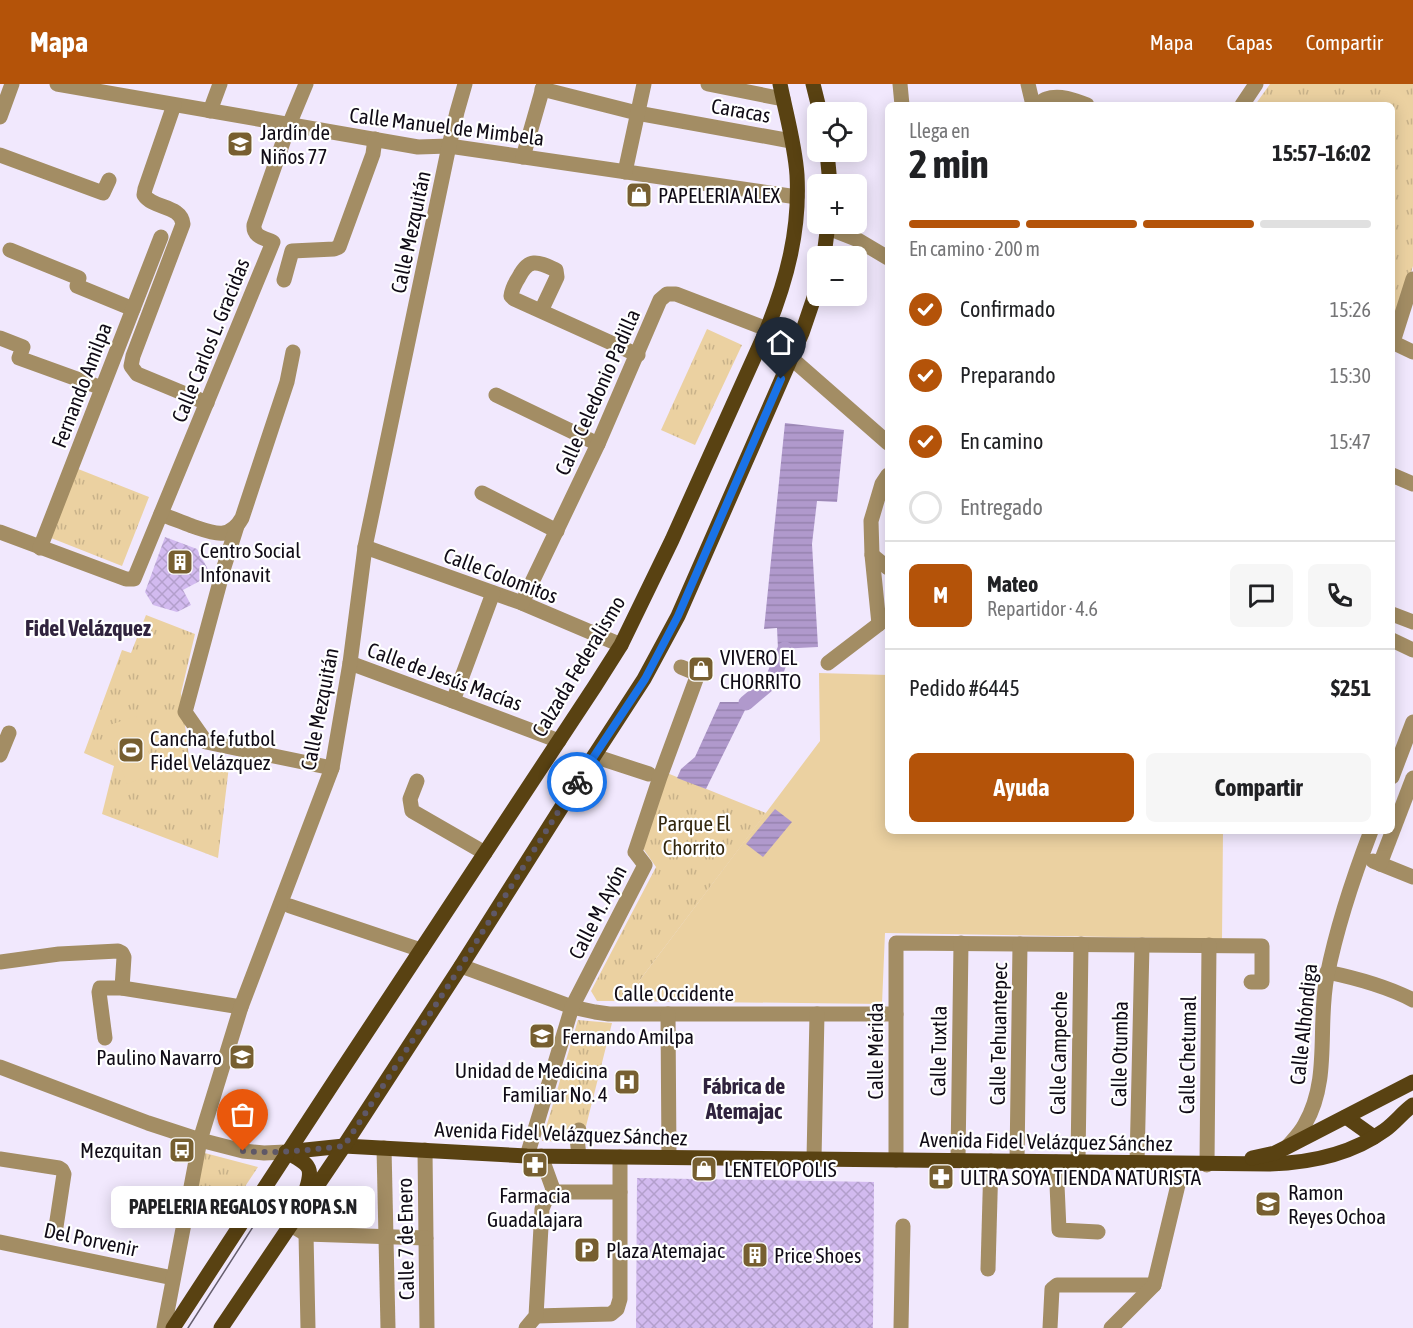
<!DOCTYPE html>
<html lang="es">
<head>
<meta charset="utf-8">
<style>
	:root { --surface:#fff; --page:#f6f6f6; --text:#202124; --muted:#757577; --line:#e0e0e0; --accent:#b45309 }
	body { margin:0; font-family:"Asap Condensed",sans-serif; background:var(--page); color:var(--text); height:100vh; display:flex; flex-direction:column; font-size:22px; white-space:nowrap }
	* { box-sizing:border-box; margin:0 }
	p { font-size:20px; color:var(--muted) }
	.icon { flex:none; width:33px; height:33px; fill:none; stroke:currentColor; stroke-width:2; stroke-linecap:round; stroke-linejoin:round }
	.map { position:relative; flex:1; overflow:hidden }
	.details { position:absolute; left:885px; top:18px; width:510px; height:732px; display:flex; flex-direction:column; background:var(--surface); border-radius:9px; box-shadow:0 3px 15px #0003 }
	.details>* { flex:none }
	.tools { position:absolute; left:807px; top:18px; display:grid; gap:12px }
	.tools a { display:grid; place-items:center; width:60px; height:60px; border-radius:9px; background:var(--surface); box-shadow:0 3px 15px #0003; font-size:30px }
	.pin { position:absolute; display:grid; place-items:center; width:51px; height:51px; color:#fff; margin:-62px -26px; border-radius:50% 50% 50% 0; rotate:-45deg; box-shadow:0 0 6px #0007 }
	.pin .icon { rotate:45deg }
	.courier { position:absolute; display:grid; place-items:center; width:60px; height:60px; margin:-30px; border:4px solid #1a73e8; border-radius:50%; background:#fff; color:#222; box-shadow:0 2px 8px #0007 }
	.bubble { position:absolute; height:42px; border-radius:9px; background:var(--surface); box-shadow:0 3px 15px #0003; font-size:20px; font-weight:700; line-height:42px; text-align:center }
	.headline em { font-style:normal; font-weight:700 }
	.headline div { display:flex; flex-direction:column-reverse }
	.headline { display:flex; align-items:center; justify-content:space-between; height:102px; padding:0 24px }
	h1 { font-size:39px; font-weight:700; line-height:45px }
	.bar { display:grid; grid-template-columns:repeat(4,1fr); gap:9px 6px; align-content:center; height:72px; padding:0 24px }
	.bar i { height:8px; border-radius:4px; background:var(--line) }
	.bar .current { background:var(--accent) }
	.bar p { grid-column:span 4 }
	.line { display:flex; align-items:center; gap:15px; padding:0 24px; border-top:2px solid var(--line) }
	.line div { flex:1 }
	.round { display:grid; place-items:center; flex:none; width:63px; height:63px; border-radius:9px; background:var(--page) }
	ol { padding:0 24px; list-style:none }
	li { display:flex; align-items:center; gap:18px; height:66px }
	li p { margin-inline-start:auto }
	li .icon { padding:6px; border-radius:50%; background:var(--accent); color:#fff; stroke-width:4 }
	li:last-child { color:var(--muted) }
	li i { width:33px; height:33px; border:3px solid var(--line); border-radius:50% }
	.action { display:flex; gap:12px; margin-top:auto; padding:12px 24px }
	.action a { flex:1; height:69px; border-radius:9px; background:var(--accent); color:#fff; font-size:24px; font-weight:700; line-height:69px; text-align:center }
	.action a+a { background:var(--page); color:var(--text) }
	header { display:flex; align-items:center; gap:36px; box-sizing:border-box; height:84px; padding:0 30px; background:var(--accent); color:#fff }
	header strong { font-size:28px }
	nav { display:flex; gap:33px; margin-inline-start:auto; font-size:21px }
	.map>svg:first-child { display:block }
</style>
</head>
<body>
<header>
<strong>Mapa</strong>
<nav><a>Mapa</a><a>Capas</a><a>Compartir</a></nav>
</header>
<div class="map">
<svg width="1413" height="1244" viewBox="0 0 1413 1244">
	<defs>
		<pattern id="park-tufts" width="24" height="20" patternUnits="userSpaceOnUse" patternTransform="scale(1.5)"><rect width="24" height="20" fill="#ebd1a1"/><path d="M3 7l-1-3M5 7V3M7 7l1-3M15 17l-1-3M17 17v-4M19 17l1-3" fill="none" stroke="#c8b28a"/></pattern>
		<pattern id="water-rules" width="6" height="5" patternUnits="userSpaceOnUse" patternTransform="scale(1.5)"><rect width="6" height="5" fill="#b099cc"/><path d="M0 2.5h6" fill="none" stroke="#9682ae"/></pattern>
		<pattern id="building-cross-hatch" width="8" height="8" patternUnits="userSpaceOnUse" patternTransform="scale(1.5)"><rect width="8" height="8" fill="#d2baef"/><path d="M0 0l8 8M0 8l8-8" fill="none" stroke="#b39fcc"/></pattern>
	</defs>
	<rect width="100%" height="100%" fill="#f1e8fd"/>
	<g fill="url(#park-tufts)">
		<polygon points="1270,0 1413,0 1413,182 1396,240 1392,247 1392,21 1255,21"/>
		<polygon points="707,245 742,261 695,361 661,346"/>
		<polygon points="68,381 149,413 122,482 41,450"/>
		<polygon points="146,531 195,550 181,609 189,673 229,682 218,774 102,730 114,682 84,669 122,566 131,569"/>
		<polygon points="667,689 766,729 624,917 597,917 591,907 656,783 642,763"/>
		<polygon points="578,936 612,939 582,1058 542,1057"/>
		<polygon points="201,1068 258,1083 234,1119 193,1109"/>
	</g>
	<g fill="#ebd1a1">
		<polygon points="819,589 888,591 888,747 1223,747 1222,855 885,849 882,920 624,917 820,657"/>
		<polygon points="136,632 156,689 127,700 107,642"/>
	</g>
	<g fill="url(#water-rules)">
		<polygon points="785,339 844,346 837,418 817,417 812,460 818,563 778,565 777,544 764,545"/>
		<polygon points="720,618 743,618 748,620 706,705 677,694 681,685 695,673"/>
		<polygon points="775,725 792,738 763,773 746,760"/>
	</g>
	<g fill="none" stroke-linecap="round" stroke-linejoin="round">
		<polyline stroke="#b099cc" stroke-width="15" points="746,619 772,597 785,565"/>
	</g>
	<g fill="url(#building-cross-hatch)">
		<polygon points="165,453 197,465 211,491 183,506 191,521 177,528 153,521 145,508"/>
		<polygon points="637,1094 874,1098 873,1244 636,1244"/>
	</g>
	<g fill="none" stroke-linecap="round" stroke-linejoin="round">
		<g stroke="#a38d64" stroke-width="15">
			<polyline points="57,0 418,63 449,62 797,113"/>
			<polyline points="708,0 783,15"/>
			<polyline points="900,0 902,21"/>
			<polyline points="1028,0 1033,21"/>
			<polyline points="542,5 637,29 791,57"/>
			<path d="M174 21 145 105 144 111C153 125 181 121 183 140L133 272 131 282 137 290 207 319"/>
			<path d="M1038 21C1038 20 1045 15 1046 15 1059 10 1075 16 1087 21"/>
			<polyline points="1242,21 1256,0"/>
			<polyline points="210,27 220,0"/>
			<polyline points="0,33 12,0"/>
			<polyline points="0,71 103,109 109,96"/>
			<polyline points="523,73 544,0"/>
			<polyline points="625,88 644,0"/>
			<polyline points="828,144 856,155 888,174"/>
			<polyline points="10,166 79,194 77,202 133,225"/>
			<polyline points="284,196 292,167 334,165 339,163 373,70 375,55"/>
			<path d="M541 227 557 193 556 186C538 178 529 173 519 193 515 199 512 205 511 212L514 215 638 271"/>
			<polyline points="0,254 23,263 19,274 102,304"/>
			<polyline points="1392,258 1413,268"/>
			<polyline points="1393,258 1413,195"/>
			<polyline points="791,274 888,359"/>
			<polyline points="496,311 598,360"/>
			<polyline points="1392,391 1413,400"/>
			<polyline points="482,409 557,447"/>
			<path d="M161 430C171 434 182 438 192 442 213 449 229 457 242 434L287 298 293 268"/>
			<polyline points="237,442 224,483 185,628 206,658 332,684"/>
			<path d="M0 448 126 495H134L273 158C264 154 253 153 254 141L289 41 306 0"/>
			<polyline points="365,463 522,519 621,561"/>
			<polyline points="40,464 161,153"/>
			<polyline points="872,471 888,484"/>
			<polyline points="522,519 598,360 660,216 667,210 676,210 767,245"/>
			<polyline points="1392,530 1413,538"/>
			<polyline points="879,540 872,471 871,437 882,400 888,391"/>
			<polyline points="1392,556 1413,566"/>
			<polyline points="350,579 453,617 559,657"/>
			<polyline points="828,579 879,540"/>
			<polyline points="453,617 493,509"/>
			<polyline points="0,671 9,649"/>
			<polyline points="594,672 649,690"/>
			<polyline points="1392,693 1413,638"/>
			<polyline points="417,697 410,715 412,727 485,769"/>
			<polyline points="1373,777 1413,793"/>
			<polyline points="1380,780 1413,694"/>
			<polyline points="290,822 421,866"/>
			<polyline points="0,878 59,870 118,867 122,869 124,873 122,904"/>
			<polyline points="461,882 572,923 595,928 609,930 896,930"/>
			<path d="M1327 888C1356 894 1386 902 1413 916"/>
			<polyline points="668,930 669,1073"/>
			<polyline points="105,954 99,908 100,904 122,904 241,923"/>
			<polyline points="0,983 148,1039 200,1056 243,1067 264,1069 286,1068"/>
			<path d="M1288 1062C1294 1055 1301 1048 1305 1040 1331 995 1317 941 1327 892 1337 842 1353 794 1371 747"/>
			<polyline points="384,1064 388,1244"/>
			<polyline points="425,1066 427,1244"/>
			<polyline points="527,1072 572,923 645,781 635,768 660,693 698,590 681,583"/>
			<polyline points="541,1072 554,1108"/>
			<polyline points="579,1072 577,1054 579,1046"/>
			<polyline points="0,1075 59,1084 62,1086 64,1090 56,1143 51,1148"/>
			<polyline points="814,1075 817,930"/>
			<polyline points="896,1076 896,859 1262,862 1262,898 1251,898"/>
			<polyline points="958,1076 961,859"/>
			<polyline points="1017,1077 1020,860"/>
			<polyline points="1056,1078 1059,1146 1098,1148"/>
			<polyline points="1078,1078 1081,860"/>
			<polyline points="1137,1079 1142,861"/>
			<polyline points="1207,1081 1209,861"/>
			<polyline points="291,1141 306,1150 426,1154"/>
			<polyline points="306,1150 308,1244"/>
			<polyline points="0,1158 173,1194"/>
			<polyline points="988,1185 991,1077"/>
			<polyline points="536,1232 611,1230 617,1225 620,1215 620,1073"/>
			<polyline points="164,1244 200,1056 241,923 332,684 350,579 365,463 449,62 457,28 465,0"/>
			<polyline points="526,1244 536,1232 542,1125 546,1115 554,1108 620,1108"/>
			<polyline points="901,1244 903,1142"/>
			<polyline points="1050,1244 1052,1205 1057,1201 1154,1201"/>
			<polyline points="1111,1244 1154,1201 1183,1080"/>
		</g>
		<g stroke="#594212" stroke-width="15">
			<polyline points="813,0 820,28"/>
			<polyline points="827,68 830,100"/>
			<polyline points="824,172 828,140"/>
			<polyline points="1346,1033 1374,1053"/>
			<path d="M286 1068 344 1062 527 1072 1269 1080C1309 1079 1352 1070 1385 1046 1395 1039 1403 1028 1413 1021"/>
			<path d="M286 1068C312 1081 314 1084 304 1112"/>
			<polyline points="1252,1074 1275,1069 1287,1063 1413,998"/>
			<path d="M173 1244C312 1029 455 816 595 602L621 561 672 456 767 245C787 195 800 146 797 91 795 61 786 30 780 0"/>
			<polyline points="221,1244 344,1062 461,882 594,672 644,595 678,532 802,249 818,202"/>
		</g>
		<polyline stroke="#665f6e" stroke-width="1.5" points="188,1244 278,1104"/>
	</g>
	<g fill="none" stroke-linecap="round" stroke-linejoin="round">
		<path stroke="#5f5867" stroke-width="6" stroke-dasharray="0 10.8" d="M243 1067C277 1070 309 1066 344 1062L461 882 577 698"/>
		<polyline stroke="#1a73e8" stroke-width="8" points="577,698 645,595 678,532 781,295"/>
	</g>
	<defs>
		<g id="school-square" transform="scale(1.35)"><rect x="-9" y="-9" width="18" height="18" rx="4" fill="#775f30" stroke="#fff"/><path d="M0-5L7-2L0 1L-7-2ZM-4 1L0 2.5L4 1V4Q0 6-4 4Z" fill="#fff"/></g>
		<g id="shop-square" transform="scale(1.35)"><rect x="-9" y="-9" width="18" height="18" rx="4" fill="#775f30" stroke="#fff"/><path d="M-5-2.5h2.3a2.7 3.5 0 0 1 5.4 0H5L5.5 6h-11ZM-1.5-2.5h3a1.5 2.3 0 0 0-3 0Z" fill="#fff"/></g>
		<g id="building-square" transform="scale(1.35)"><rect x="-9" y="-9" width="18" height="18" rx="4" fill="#775f30" stroke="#fff"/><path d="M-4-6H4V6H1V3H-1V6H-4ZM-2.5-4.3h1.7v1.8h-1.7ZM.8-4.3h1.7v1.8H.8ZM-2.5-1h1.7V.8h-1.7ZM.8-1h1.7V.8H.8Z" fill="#fff"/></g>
		<g id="stadium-square" transform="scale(1.35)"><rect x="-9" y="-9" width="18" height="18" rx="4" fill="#775f30" stroke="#fff"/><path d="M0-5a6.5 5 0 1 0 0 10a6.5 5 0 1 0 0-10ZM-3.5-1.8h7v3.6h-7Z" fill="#fff"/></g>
		<g id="hospital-square" transform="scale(1.35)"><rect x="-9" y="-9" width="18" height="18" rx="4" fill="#775f30" stroke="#fff"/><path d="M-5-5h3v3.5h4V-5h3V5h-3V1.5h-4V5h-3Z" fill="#fff"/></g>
		<g id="bus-square" transform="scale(1.35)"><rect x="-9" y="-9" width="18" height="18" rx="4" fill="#775f30" stroke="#fff"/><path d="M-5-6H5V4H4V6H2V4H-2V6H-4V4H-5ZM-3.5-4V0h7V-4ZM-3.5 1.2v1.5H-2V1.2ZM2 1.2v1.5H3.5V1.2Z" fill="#fff"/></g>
		<g id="pharmacy-square" transform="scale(1.35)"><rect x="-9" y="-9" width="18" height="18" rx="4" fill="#775f30" stroke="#fff"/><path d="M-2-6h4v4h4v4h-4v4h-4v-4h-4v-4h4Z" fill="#fff"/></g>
		<g id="parking-square" transform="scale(1.35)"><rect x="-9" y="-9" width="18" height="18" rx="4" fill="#775f30" stroke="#fff"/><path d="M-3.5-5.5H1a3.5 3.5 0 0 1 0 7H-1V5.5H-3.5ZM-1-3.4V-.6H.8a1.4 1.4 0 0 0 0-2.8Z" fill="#fff"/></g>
	</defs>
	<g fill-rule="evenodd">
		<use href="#school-square" x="240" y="60"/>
		<use href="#shop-square" x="639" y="111"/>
		<use href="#building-square" x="180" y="478"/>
		<use href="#shop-square" x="701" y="585"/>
		<use href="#stadium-square" x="131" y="666"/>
		<use href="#school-square" x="542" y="952"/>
		<use href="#school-square" x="242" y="973"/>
		<use href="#hospital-square" x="627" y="998"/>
		<use href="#bus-square" x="182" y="1066"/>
		<use href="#pharmacy-square" x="535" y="1081"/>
		<use href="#shop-square" x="704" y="1085"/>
		<use href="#pharmacy-square" x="941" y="1093"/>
		<use href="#school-square" x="1268" y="1120"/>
		<use href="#parking-square" x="587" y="1166"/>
		<use href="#building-square" x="755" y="1171"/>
	</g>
	<g text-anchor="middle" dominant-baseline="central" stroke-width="4.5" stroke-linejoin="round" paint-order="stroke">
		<g font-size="21" fill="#100b16" stroke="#fff">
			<text transform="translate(741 26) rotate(10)">Caracas</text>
			<text transform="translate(447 42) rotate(7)">Calle Manuel de Mimbela</text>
			<text transform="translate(410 148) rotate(-78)">Calle Mezquitán</text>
			<text transform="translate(210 256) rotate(-68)">Calle Carlos L. Gracidas</text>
			<text transform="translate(81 301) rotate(-69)">Fernando Amilpa</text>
			<text transform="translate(597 308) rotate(-66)">Calle Celedonio Padilla</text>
			<text transform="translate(501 491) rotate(21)">Calle Colomitos</text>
			<text transform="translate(578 582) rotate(-59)">Calzada Federalismo</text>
			<text transform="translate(445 592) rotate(20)">Calle de Jesús Macías</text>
			<text transform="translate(319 625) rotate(-79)">Calle Mezquitán</text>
			<text transform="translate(597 828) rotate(-63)">Calle M. Ayón</text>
			<text x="674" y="909">Calle Occidente</text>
			<text transform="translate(1303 940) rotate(-84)">Calle Alhóndiga</text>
			<text transform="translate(998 950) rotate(-89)">Calle Tehuantepec</text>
			<text transform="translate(875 967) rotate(-90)">Calle Mérida</text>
			<text transform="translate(938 967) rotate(-89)">Calle Tuxtla</text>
			<text transform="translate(1058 969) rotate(-89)">Calle Campeche</text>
			<text transform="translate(1119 970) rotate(-89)">Calle Otumba</text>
			<text transform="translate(1187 971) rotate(-89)">Calle Chetumal</text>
			<text transform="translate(561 1049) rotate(2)">Avenida Fidel Velázquez Sánchez</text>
			<text transform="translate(1046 1057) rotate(1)">Avenida Fidel Velázquez Sánchez</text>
			<text transform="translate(91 1155) rotate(12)">Del Porvenir</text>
			<text transform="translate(405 1155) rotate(-91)">Calle 7 de Enero</text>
		</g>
		<g font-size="21" fill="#100b16" stroke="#fff" text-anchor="start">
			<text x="260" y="48">Jardín de<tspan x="260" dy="24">Niños 77</tspan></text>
			<text x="658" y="111">PAPELERIA ALEX</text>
			<text x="200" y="466">Centro Social<tspan x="200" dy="24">Infonavit</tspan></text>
			<text x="720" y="573">VIVERO EL<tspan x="720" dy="24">CHORRITO</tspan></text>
			<text x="150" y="654">Cancha fe futbol<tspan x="150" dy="24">Fidel Velázquez</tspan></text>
			<text x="562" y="952">Fernando Amilpa</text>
			<text x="222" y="973" text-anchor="end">Paulino Navarro</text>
			<text x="608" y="986" text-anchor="end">Unidad de Medicina<tspan x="608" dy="24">Familiar No. 4</tspan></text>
			<text x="162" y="1066" text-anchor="end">Mezquitan</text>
			<text x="724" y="1085">LENTELOPOLIS</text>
			<text x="960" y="1093">ULTRA SOYA TIENDA NATURISTA</text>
			<text x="1288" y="1108">Ramon<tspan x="1288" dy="24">Reyes Ochoa</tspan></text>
			<text x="535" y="1111" text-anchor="middle">Farmacia<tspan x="535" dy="24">Guadalajara</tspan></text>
			<text x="606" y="1166">Plaza Atemajac</text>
			<text x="774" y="1171">Price Shoes</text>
		</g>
		<g font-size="21" fill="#33270e" stroke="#fff">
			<text x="694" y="739">Parque El<tspan x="694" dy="24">Chorrito</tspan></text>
		</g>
		<g font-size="22" font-weight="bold" fill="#30233e" stroke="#fff">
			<text x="88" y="544">Fidel Velázquez</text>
			<text x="744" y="1002">Fábrica de<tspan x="744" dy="25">Atemajac</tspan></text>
		</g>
	</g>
</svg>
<div class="tools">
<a><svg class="icon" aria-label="locate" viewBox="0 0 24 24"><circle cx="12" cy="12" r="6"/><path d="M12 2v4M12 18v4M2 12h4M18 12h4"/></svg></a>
<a>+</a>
<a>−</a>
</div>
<div class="pin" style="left:243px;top:1067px;background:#ea580c"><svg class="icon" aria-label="bag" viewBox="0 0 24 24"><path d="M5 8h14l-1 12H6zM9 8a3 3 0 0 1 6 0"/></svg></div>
<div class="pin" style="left:781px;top:295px;background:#1f2937"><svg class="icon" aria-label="home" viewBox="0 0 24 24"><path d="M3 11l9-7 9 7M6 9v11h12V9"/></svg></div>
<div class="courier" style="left:577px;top:698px"><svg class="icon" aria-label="bike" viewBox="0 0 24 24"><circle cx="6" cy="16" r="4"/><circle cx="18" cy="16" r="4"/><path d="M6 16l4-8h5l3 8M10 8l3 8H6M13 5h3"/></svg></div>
<div class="bubble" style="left:111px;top:1102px;width:264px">PAPELERIA REGALOS Y ROPA S.N</div>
<section class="details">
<div class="headline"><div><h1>2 min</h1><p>Llega en</p></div><em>15:57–16:02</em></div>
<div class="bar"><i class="current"></i><i class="current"></i><i class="current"></i><i></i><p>En camino · 200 m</p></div>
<ol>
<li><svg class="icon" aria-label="check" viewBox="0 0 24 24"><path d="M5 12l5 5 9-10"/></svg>Confirmado<p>15:26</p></li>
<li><svg class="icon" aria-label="check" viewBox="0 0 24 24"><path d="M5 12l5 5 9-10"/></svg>Preparando<p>15:30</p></li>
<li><svg class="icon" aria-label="check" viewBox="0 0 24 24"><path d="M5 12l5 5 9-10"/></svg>En camino<p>15:47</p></li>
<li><i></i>Entregado</li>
</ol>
<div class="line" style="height:108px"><b class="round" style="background:var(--accent);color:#fff">M</b><div><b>Mateo</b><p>Repartidor · 4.6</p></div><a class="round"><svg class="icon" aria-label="chat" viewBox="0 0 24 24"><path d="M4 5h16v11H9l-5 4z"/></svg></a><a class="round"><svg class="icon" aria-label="phone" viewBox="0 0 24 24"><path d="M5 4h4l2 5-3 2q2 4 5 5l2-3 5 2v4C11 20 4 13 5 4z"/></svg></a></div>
<div class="line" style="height:78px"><div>Pedido #6445</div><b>$251</b></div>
<div class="action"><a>Ayuda</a><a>Compartir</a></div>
</section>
</div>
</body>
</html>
